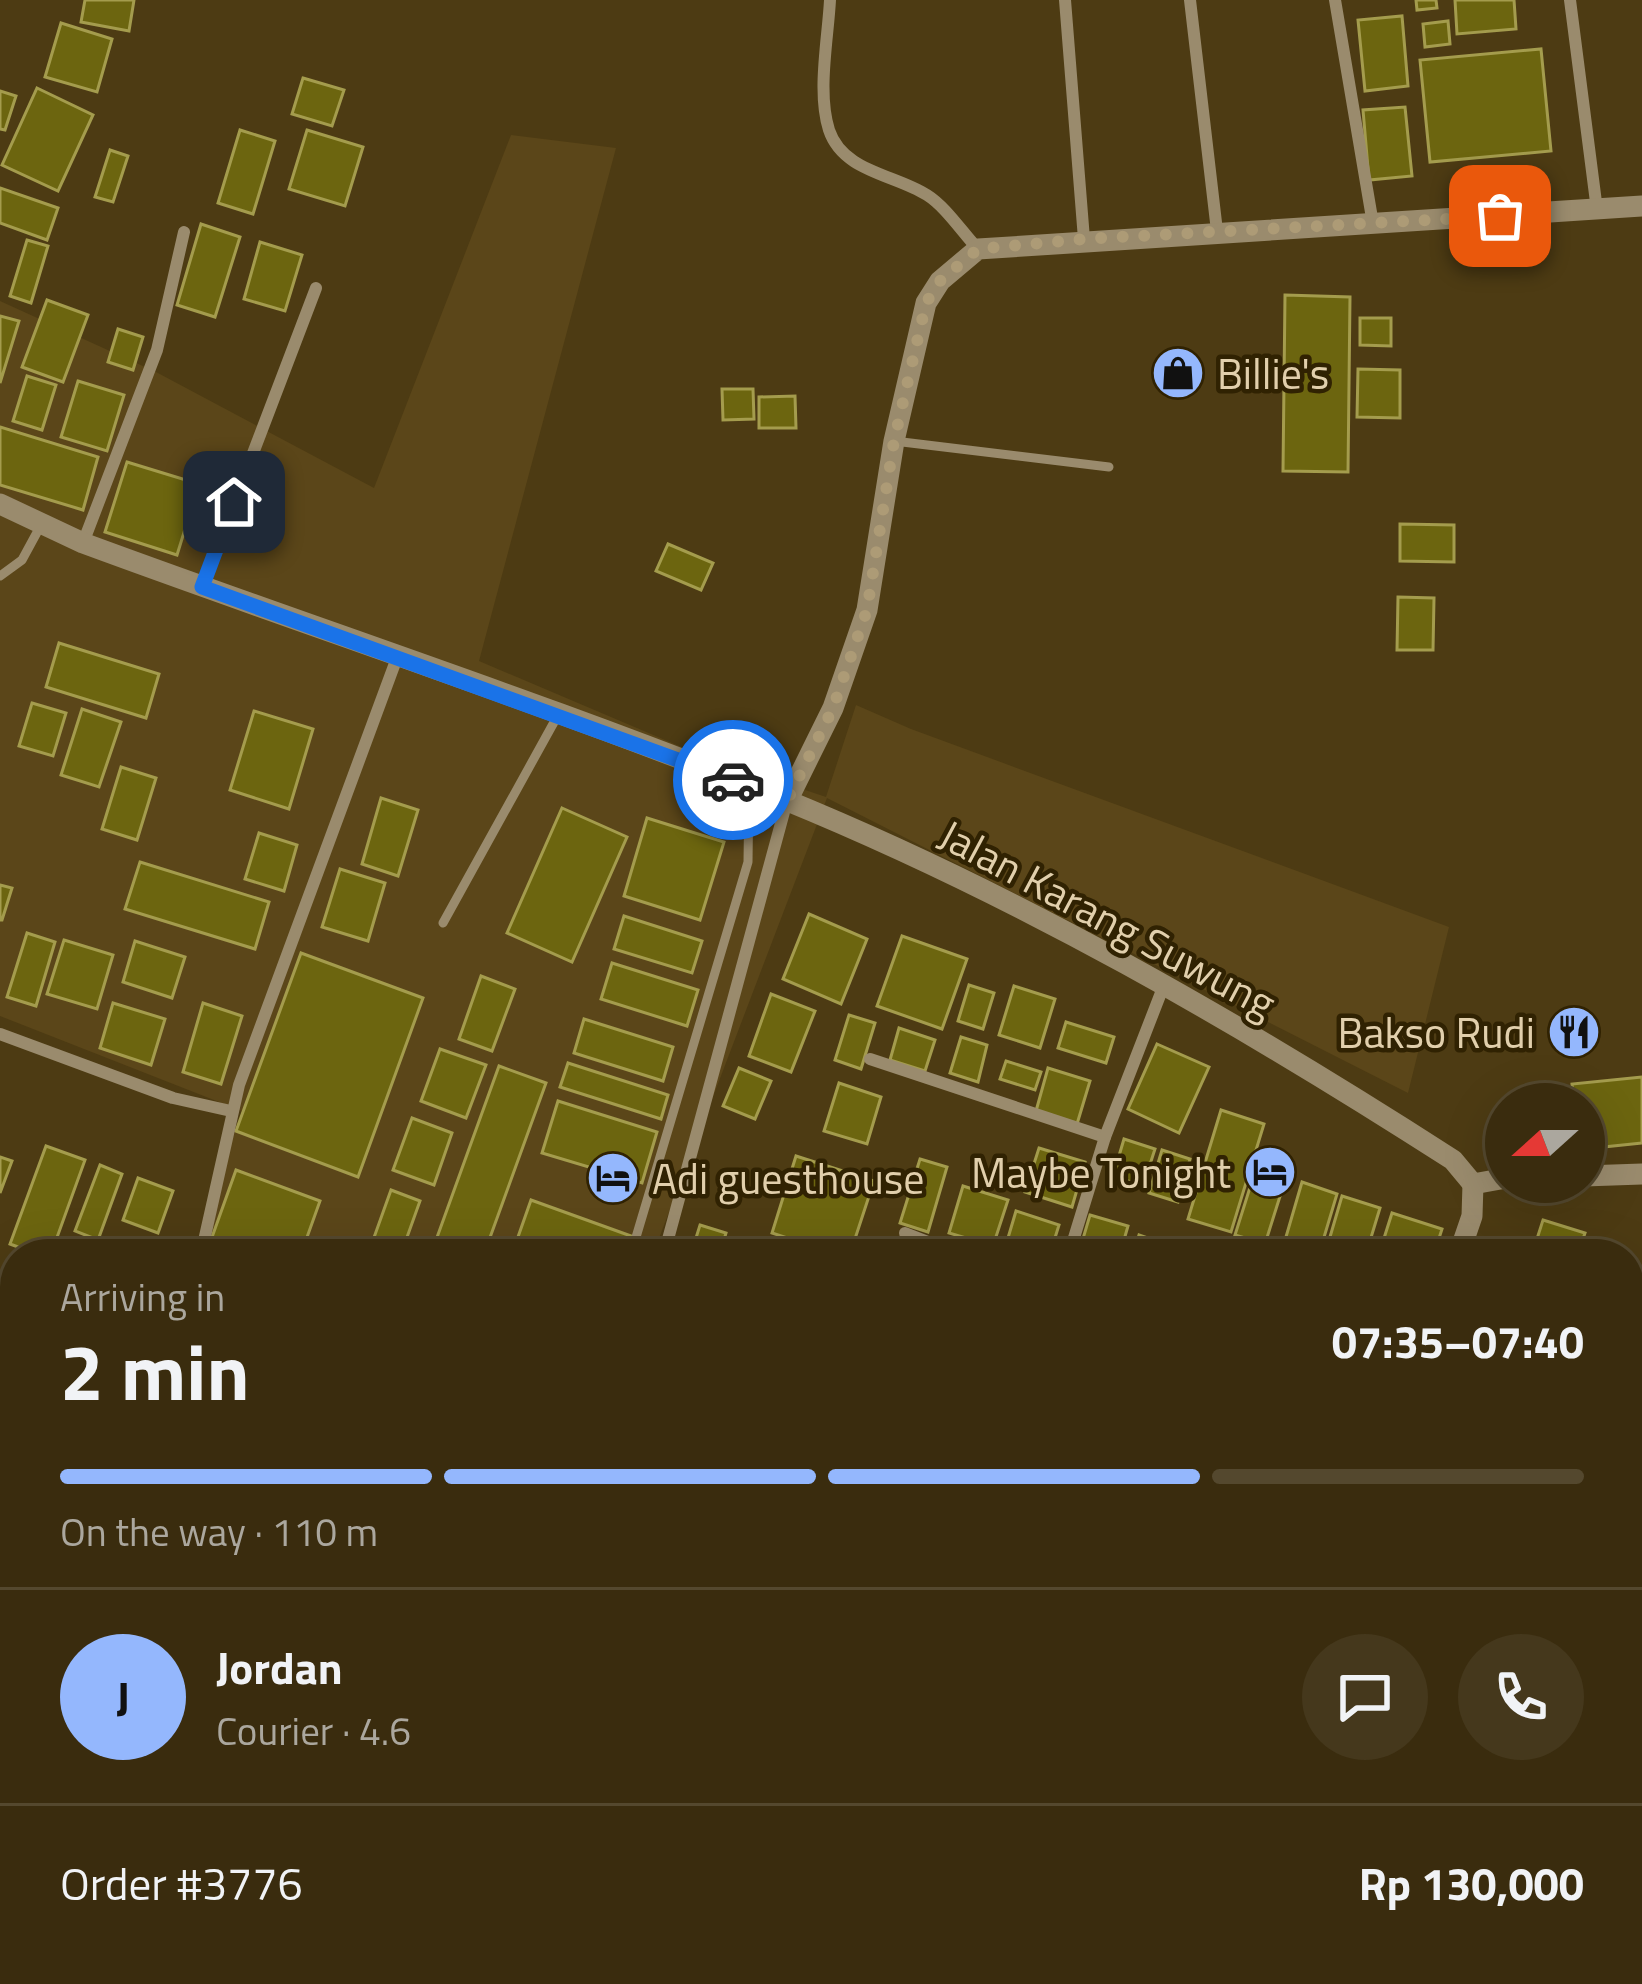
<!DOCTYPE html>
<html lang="en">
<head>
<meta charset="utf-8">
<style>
	:root { --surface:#3a2c0e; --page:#45381c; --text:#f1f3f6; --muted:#aba79e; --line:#54482e; --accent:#94b7fd }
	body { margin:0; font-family:"Titillium Web",sans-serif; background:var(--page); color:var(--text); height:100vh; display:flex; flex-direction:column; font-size:45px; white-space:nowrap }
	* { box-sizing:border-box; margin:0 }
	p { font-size:39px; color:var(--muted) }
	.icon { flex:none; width:66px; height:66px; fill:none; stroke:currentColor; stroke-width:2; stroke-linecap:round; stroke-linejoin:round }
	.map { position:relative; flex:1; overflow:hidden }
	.sheet { position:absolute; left:0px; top:1239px; width:1644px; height:747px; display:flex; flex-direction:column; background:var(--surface); border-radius:48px 48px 0 0; box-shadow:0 12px 48px #0002,0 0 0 3px var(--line) }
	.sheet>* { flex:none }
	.needle { width:78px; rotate:249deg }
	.controls { position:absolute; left:1485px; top:1083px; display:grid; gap:24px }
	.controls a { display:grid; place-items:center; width:120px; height:120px; border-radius:50%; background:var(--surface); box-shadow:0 12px 48px #0002,0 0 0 3px var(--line); font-size:60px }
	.pin { position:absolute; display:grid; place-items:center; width:102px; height:102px; color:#fff; margin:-51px; border-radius:24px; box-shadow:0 6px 18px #0006 }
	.courier { position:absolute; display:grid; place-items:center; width:120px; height:120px; margin:-60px; border:9px solid #1a73e8; border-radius:50%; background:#fff; color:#222; box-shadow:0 3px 15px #0007 }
	.headline em { font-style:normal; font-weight:700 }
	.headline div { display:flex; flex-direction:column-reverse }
	.headline { display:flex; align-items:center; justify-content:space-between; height:204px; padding:0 60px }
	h1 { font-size:78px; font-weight:700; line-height:90px }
	.bar { display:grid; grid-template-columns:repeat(4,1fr); gap:18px 12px; align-content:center; height:144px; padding:0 60px }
	.bar i { height:15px; border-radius:9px; background:var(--line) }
	.bar .active { background:var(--accent) }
	.bar p { grid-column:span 4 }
	.line { display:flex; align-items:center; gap:30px; padding:0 60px; border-top:3px solid var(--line) }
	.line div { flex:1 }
	.round { display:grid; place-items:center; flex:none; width:126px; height:126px; border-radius:63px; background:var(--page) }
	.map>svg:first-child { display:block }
</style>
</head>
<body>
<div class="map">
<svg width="1642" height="1984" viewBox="0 0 1642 1984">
	<rect width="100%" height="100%" fill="#4d3b13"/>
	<g fill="#5b4619">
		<polygon points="511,135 616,148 479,661 698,754 826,797 856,705 911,729 1449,927 1408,1093 827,798 653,1254 194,1254 242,1111 0,1016 0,301 156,372 374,488"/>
		<polygon points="1629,1771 1642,1773 1642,1910 1629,1905"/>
	</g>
	<g fill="#6c650f" stroke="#a49c4d" stroke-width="3">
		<polygon points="85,0 134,0 129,31 81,22"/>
		<polygon points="1416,0 1436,0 1437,8 1417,10"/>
		<polygon points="1455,0 1514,0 1516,29 1457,34"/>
		<polygon points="1402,16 1408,86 1365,91 1358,20"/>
		<polygon points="1448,21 1450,44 1425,47 1423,24"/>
		<polygon points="61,23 112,39 97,92 45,77"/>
		<polygon points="1541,49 1551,151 1430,162 1420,60"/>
		<polygon points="303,78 344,90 332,126 292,114"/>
		<polygon points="37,88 93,115 58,191 2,165"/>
		<polygon points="0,91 16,96 5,130 0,129"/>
		<polygon points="1405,107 1412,176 1369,180 1363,110"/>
		<polygon points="240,130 275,141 253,214 218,203"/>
		<polygon points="307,130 363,147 345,206 289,189"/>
		<polygon points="110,150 128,156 113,202 95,197"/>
		<polygon points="0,188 58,208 47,240 0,223"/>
		<polygon points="201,224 240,237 215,317 177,305"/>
		<polygon points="27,240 48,246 31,303 10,296"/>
		<polygon points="260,242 302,255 285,311 244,299"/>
		<polygon points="1285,295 1350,297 1348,472 1283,471"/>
		<polygon points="47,300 88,315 63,382 22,367"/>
		<polygon points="0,316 19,321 0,383"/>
		<polygon points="1360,318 1391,318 1391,346 1360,345"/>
		<polygon points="118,329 143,337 133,370 108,362"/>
		<polygon points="1358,369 1400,370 1400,418 1357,417"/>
		<polygon points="27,376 56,385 42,430 13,421"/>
		<polygon points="78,381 124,395 107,451 61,437"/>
		<polygon points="722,389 753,389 754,419 723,420"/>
		<polygon points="795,396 796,428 759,428 759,397"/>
		<polygon points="0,427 98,457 83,510 0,485"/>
		<polygon points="127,462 199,484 177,555 105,532"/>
		<polygon points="1400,524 1454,525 1454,562 1400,561"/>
		<polygon points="668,544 713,563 701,590 656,571"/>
		<polygon points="1398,597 1434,598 1433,650 1397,650"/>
		<polygon points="59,643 159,674 146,718 46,687"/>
		<polygon points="32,703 66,713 53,756 19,746"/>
		<polygon points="82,709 121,722 99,787 61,775"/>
		<polygon points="254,711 313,729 289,809 230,790"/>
		<polygon points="121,767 156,778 137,840 102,829"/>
		<polygon points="381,798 418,810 398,876 362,864"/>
		<polygon points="562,808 627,837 572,962 507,933"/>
		<polygon points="647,818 724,842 700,920 624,896"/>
		<polygon points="259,833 297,845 284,891 245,879"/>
		<polygon points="140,862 269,902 255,949 125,909"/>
		<polygon points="340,869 385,883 368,941 322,927"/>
		<polygon points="0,885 12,888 2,920 0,920"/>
		<polygon points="809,914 867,939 841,1004 783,979"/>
		<polygon points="624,916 702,941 692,973 614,949"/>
		<polygon points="27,933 55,942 36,1006 7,997"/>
		<polygon points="902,936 967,959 942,1029 877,1006"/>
		<polygon points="64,940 113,955 97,1009 47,994"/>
		<polygon points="135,941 185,957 172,998 123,982"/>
		<polygon points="301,953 423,998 358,1177 236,1131"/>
		<polygon points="612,963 698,990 687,1026 601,999"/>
		<polygon points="481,976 515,989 492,1051 459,1039"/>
		<polygon points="969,985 994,993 983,1029 958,1021"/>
		<polygon points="1014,986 1055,999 1040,1048 999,1035"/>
		<polygon points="771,994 815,1011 791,1072 749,1056"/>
		<polygon points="113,1003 165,1019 151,1065 100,1048"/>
		<polygon points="203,1003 242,1016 221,1084 183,1072"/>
		<polygon points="849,1015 875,1023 861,1069 835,1060"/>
		<polygon points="584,1019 673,1047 663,1081 574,1053"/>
		<polygon points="1066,1022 1114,1037 1106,1063 1058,1048"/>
		<polygon points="899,1028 935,1040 925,1071 890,1060"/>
		<polygon points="961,1037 987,1045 978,1082 950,1073"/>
		<polygon points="1157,1044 1209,1067 1179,1133 1128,1109"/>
		<polygon points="440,1049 486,1065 466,1118 421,1101"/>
		<polygon points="1006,1061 1041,1072 1035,1090 1000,1079"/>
		<polygon points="568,1063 668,1095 661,1119 560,1087"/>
		<polygon points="499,1066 546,1083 484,1254 431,1254"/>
		<polygon points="739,1068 771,1081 755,1119 723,1106"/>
		<polygon points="1048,1068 1090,1081 1077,1124 1036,1111"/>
		<polygon points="1642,1077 1642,1143 1584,1149 1584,1104 1574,1104 1572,1084"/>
		<polygon points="839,1083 881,1097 867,1144 824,1131"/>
		<polygon points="558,1101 657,1132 642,1183 542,1153"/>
		<polygon points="1221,1110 1264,1124 1231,1232 1188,1219"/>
		<polygon points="412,1118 452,1133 434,1185 393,1170"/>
		<polygon points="1124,1139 1155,1149 1143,1186 1113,1176"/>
		<polygon points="46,1146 85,1160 51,1254 37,1254 10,1244"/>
		<polygon points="1039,1148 1085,1162 1072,1207 1025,1192"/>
		<polygon points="1162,1150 1190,1159 1178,1202 1149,1193"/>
		<polygon points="796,1156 874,1181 850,1254 836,1254 772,1233"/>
		<polygon points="0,1157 12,1161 0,1193"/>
		<polygon points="920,1159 947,1167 928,1232 900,1223"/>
		<polygon points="100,1165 122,1174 98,1240 75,1231"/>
		<polygon points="236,1170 320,1201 301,1254 206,1254"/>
		<polygon points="138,1178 173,1191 158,1233 123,1220"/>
		<polygon points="1252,1181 1282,1190 1265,1244 1235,1235"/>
		<polygon points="1302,1182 1337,1194 1319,1254 1281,1254"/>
		<polygon points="963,1186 1008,1200 993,1246 949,1233"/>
		<polygon points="391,1190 420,1201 401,1254 372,1243"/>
		<polygon points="1342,1196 1380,1208 1366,1254 1325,1254"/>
		<polygon points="531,1200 631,1236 625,1254 512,1254"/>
		<polygon points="1016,1211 1059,1225 1050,1254 1023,1254 1005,1248"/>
		<polygon points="1392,1213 1442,1229 1434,1254 1379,1254"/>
		<polygon points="1090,1215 1128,1226 1120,1254 1079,1252"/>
		<polygon points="1543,1220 1585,1233 1578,1254 1535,1245"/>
		<polygon points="700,1225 726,1233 720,1254 691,1254"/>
		<polygon points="1139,1235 1162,1243 1158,1254 1133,1254"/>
		<polygon points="747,1238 785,1250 783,1254 742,1254"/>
		<polygon points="1183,1241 1214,1251 1213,1254 1179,1254"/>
		<polygon points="1495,1245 1524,1254 1492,1254"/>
		<polygon points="1629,1291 1642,1295 1639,1346 1629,1343"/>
		<polygon points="0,1370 12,1372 2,1415 0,1414"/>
		<polygon points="1642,1380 1642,1413 1633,1410"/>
		<polygon points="1629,1485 1642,1489 1642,1534 1629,1530"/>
		<polygon points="1629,1567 1642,1571 1642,1609 1629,1605"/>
		<polygon points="1629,1686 1638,1689 1629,1718"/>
		<polygon points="1629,1779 1642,1785 1642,1797 1633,1819 1629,1817"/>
		<polygon points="15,1800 15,1881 0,1877 0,1850"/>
		<polygon points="1629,1896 1642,1900 1642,1941 1629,1937"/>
		<polygon points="89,1971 98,1971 133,1982 85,1984"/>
		<polygon points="283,1971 348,1971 344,1984 279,1984"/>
		<polygon points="363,1971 380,1971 396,1976 394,1984 359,1984"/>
		<polygon points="520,1971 605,1971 637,1984 515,1984"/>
		<polygon points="783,1971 821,1971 816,1984 782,1984 779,1983"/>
		<polygon points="833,1971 850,1974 847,1984 828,1984"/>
		<polygon points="917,1971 969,1971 965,1984 928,1984 914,1979"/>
		<polygon points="995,1971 998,1971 1034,1984 991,1984"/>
		<polygon points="1353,1971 1454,1971 1450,1984 1349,1984"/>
		<polygon points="1503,1971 1590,1971 1629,1984 1499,1984"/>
	</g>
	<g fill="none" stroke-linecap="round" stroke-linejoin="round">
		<g stroke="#9a8b6d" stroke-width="9">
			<polyline points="894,441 1109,467"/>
			<polyline points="0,576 22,560 41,525"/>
			<polyline points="443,923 558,715"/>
			<polyline points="631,1254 748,862 749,786"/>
		</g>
		<g stroke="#9a8b6d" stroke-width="12">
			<path d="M830 0C828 39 817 92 829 130 843 172 894 174 927 195 946 207 962 232 978 249"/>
			<polyline points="1065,0 1084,239"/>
			<polyline points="1190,0 1217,231"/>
			<polyline points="1335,0 1373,224"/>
			<polyline points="1570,0 1597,210"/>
			<polyline points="83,543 157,350 184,232"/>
			<polyline points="202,587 316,288"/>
			<polyline points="0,1034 173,1098 231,1111"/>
			<polyline points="870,1059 1105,1137"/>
			<polyline points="905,1233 959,1254"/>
			<polyline points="201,1254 239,1085 398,655"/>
			<polyline points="664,1254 787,801"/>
			<polyline points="1069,1254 1105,1137 1164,985"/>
			<polyline points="1629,1420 1642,1424"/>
			<polyline points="0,1465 15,1469"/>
			<polyline points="1629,1623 1642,1626"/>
			<polyline points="1178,1971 1213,1984"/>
			<polyline points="65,1984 69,1971"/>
			<polyline points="261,1984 265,1971"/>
			<polyline points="496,1984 500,1971"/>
			<polyline points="763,1984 768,1971"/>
			<polyline points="1218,1984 1222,1971"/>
		</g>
		<g stroke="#9a8b6d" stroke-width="21">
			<path d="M0 504 83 543C316 629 553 706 783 799 1018 895 1240 1023 1453 1160L1473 1184"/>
			<polyline points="787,801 833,708 867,610 894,441 926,303 940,281 978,249 1642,206"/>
			<polyline points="1584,1176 1642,1174"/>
			<polyline points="1473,1184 1506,1178"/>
			<polyline points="1459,1254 1472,1216 1473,1184"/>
			<polyline points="1629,1830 1642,1833"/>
		</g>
	</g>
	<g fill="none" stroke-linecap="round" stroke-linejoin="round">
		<polyline stroke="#ad9b76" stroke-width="12" stroke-dasharray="0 21.6" points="733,780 787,801 833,708 867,610 894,441 926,303 940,281 978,249 1084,239 1500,216"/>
		<polyline stroke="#1a73e8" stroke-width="15" points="234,502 202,587 733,780"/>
	</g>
	<defs>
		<g id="shop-disc" transform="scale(2.7)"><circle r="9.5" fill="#94b7fd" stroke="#302202"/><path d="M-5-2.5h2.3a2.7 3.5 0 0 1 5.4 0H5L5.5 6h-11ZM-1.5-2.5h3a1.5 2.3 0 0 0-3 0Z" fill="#111"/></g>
		<g id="restaurant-disc" transform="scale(2.7)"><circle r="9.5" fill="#94b7fd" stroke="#302202"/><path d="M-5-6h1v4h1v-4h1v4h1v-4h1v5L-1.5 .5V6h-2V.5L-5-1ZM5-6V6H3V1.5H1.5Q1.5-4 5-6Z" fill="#111"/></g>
		<g id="hotel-disc" transform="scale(2.7)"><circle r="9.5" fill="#94b7fd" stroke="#302202"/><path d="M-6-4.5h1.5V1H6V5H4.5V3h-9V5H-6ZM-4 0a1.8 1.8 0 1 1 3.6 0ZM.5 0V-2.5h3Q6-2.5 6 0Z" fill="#111"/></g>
	</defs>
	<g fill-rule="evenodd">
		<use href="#shop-disc" x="1178" y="373"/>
		<use href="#restaurant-disc" x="1574" y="1032"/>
		<use href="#hotel-disc" x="1270" y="1172"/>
		<use href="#hotel-disc" x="613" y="1178"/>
	</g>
	<g text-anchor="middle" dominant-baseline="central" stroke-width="9" stroke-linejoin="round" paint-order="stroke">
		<g font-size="42" fill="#e1cfac" stroke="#302202" text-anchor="start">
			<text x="1217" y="373">Billie's</text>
			<text x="1535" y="1032" text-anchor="end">Bakso Rudi</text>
			<text x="1231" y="1172" text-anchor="end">Maybe Tonight</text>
			<text x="652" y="1178">Adi guesthouse</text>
		</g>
		<g font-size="42" fill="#e1cfac" stroke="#302202">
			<text transform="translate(1108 918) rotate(28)">Jalan Karang Suwung</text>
		</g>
	</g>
</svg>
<div class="controls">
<a><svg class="needle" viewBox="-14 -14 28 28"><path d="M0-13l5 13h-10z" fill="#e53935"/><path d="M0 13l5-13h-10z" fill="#aba79e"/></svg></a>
</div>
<div class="pin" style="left:1500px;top:216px;background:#ea580c"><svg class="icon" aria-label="bag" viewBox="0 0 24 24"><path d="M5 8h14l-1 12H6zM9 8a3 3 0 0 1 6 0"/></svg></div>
<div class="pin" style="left:234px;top:502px;background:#1f2937"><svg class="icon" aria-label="home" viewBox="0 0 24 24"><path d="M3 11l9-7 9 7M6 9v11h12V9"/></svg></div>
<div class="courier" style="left:733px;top:780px"><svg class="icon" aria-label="car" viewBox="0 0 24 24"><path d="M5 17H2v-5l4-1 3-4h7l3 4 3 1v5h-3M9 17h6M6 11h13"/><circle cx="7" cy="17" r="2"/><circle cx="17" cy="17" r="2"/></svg></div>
<section class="sheet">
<div class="headline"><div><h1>2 min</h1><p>Arriving in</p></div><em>07:35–07:40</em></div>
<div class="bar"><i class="active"></i><i class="active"></i><i class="active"></i><i></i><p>On the way · 110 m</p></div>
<div class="line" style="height:216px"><b class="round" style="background:var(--accent);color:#111">J</b><div><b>Jordan</b><p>Courier · 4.6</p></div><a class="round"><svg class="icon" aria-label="chat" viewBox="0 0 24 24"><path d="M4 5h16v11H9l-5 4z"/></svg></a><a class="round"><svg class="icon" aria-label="phone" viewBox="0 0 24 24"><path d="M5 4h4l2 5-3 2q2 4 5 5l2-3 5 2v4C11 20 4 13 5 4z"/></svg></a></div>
<div class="line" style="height:156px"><div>Order #3776</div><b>Rp 130,000</b></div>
</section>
</div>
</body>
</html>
